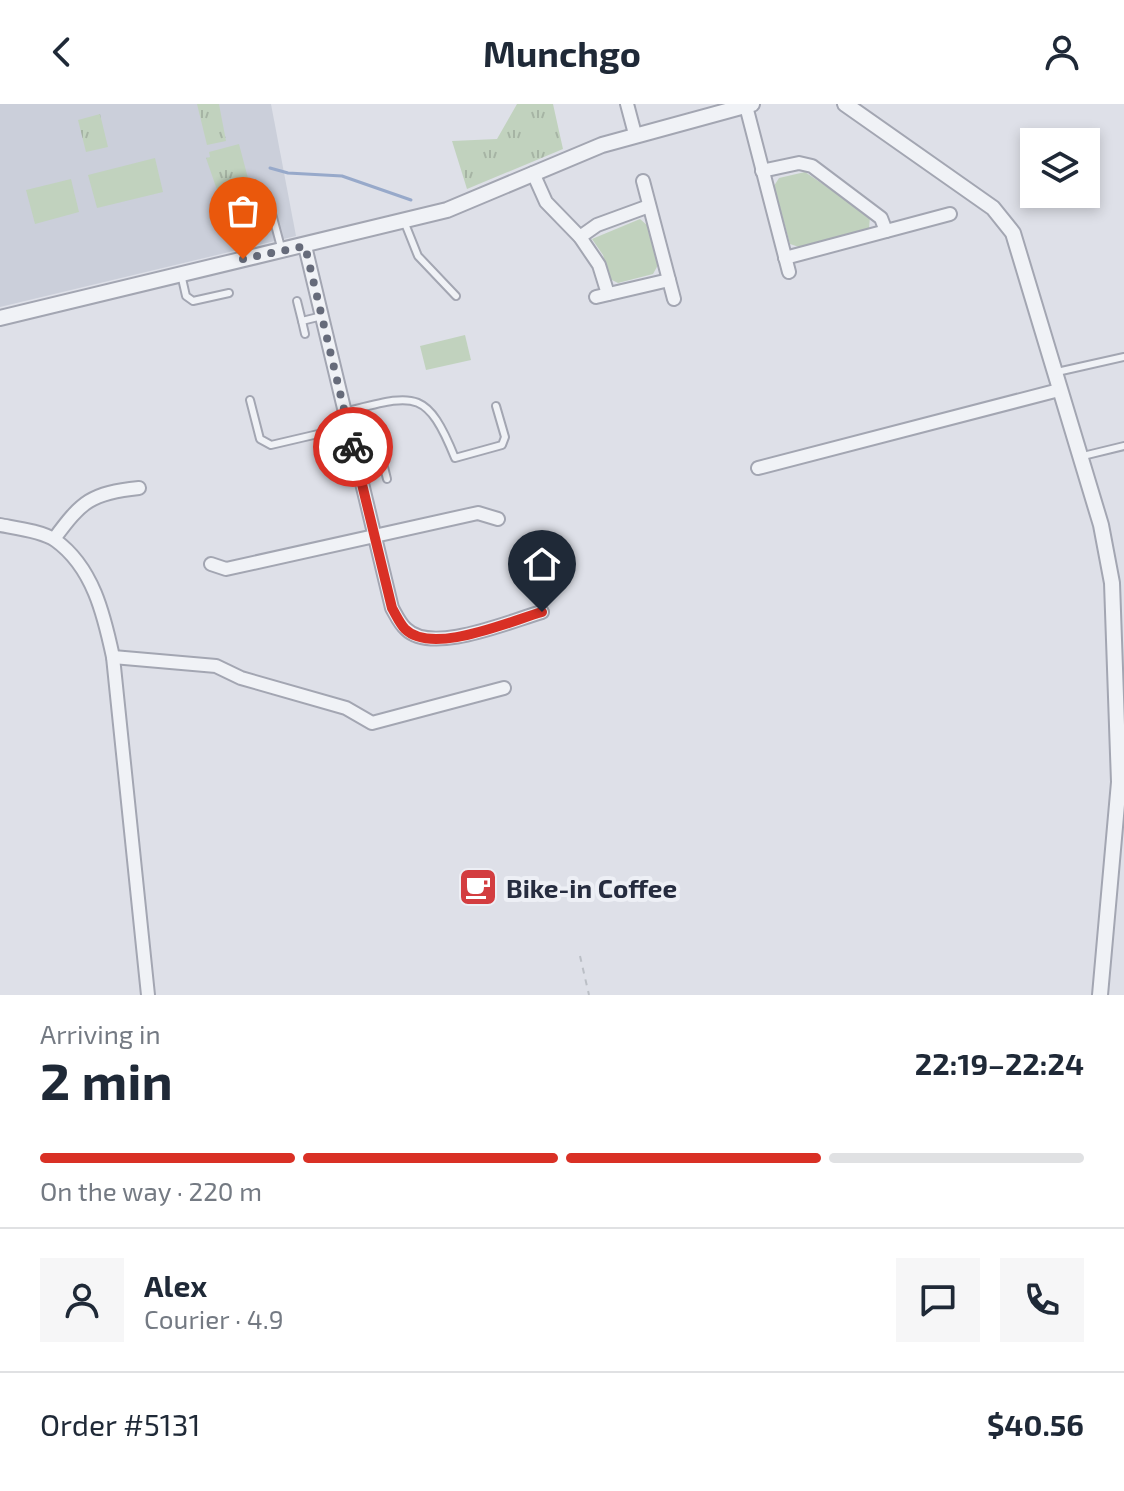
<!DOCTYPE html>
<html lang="en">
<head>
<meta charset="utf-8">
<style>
	:root { --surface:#fff; --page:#f6f6f7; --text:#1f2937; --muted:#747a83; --line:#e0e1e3; --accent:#d93025 }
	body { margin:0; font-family:"Exo 2",sans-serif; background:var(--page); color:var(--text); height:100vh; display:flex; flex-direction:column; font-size:30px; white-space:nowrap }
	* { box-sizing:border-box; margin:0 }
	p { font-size:26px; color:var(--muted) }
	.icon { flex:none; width:44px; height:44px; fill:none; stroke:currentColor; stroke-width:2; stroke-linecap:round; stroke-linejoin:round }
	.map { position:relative; height:891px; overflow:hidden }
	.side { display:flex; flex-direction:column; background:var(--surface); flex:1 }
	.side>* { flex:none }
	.fabs { position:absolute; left:1020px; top:24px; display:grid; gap:16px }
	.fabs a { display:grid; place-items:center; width:80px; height:80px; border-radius:0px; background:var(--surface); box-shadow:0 4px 12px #0003; font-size:40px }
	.pin { position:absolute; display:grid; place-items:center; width:68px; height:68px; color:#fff; margin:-82px -34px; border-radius:50% 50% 50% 0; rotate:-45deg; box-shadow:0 0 8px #0007 }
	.pin .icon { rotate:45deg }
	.courier { position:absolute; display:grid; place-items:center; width:80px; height:80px; margin:-40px; border:6px solid #d93025; border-radius:50%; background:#fff; color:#222; box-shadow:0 2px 10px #0007 }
	.headline em { font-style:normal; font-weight:700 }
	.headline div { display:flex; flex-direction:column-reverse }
	.headline { display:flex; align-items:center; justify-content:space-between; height:136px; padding:0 40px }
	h1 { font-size:52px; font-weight:700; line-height:60px }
	.bar { display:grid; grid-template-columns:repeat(4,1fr); gap:12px 8px; align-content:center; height:96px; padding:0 40px }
	.bar i { height:10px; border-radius:6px; background:var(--line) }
	.bar .current { background:var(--accent) }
	.bar p { grid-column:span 4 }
	.line { display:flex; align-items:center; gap:20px; padding:0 40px; border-top:2px solid var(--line) }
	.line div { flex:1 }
	.round { display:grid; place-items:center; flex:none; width:84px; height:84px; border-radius:0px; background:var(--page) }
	header { display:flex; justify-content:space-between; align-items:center; height:104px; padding:0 40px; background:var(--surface); font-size:36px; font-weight:700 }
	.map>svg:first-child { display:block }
</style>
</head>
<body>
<header><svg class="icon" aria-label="back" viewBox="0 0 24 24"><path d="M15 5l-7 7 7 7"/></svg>Munchgo<svg class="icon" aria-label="person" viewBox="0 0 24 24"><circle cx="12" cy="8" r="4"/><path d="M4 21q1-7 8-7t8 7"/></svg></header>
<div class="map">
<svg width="1124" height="891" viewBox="0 0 1124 891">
	<defs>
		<pattern id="park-tufts" width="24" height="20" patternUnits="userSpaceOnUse" patternTransform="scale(2)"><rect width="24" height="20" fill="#c1d2be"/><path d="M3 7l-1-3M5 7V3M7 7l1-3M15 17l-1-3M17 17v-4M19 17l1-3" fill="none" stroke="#a6b4a4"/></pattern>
	</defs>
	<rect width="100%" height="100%" fill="#dee0e8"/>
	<polygon fill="#cbcfda" points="0,0 271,0 296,132 0,203"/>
	<g fill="#c1d2be">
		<polygon points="155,54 163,88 97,104 88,71"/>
		<polygon points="805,68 870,112 869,125 799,143 790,140 774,82 779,74"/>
		<polygon points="71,75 79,108 35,120 26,86"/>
		<polygon points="640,115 648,122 658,161 653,170 618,179 610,175 603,151 592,135"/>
		<polygon points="465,231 471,256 426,266 420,242"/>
	</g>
	<g fill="url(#park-tufts)">
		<polygon points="197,0 219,0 226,37 207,41"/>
		<polygon points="517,0 553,0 563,45 467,85 452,37 497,35"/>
		<polygon points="100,10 108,43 86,48 78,16"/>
		<polygon points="239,40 249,78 217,86 206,54 210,53 209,48"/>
	</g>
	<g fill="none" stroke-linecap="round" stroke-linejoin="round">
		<polyline stroke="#97a9ca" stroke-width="3" points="270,64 288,69 342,72 411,96"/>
		<g stroke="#a3a6b2" stroke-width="10">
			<g id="service">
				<polyline points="404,117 418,152 456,192"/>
				<polyline points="243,153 232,111 233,98 247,89 267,91 282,147"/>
				<polyline points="181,170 186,192 193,197 229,189"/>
				<polyline points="297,197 302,217 322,212"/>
				<polyline points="302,217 305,230"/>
				<polyline points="1057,268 1124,253"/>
				<polyline points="250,296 260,335 271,341 348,323"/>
				<path d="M344 308C413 291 426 282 455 354L502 341 505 333 496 302"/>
				<polyline points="1083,352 1124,342"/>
				<polyline points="356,357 381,351 387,375"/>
			</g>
		</g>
		<g stroke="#a3a6b2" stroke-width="16">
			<g id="minor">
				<polyline points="627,0 635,30"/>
				<polyline points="746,2 789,168"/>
				<polyline points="762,67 799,59 812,62 881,114 886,127"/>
				<polyline points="533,69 546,98 580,133 599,161 608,190"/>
				<polyline points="643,77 674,195"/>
				<polyline points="580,133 597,121 649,102"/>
				<path d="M305 142 392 504C396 511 400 520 406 525 432 551 510 517 542 508"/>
				<polyline points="785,154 950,110"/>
				<polyline points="596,193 669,176"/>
				<polyline points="758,364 1059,286"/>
				<path d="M0 421C16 424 42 427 55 436 93 463 104 511 113 553L148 891"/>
				<path d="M54 435C82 397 91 389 139 384"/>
				<polyline points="211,460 226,465 478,409 498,415"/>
				<polyline points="113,553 216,562 241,574 346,604 372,619 504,584"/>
			</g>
		</g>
		<g stroke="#a3a6b2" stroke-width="18">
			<g id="tertiary">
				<polyline points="845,0 993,104 1013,129 1101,421 1112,479 1119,678 1100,891"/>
				<polyline points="0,214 447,106 602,41 752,0"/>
			</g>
		</g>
		<polyline stroke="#bbbfc6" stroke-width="2" stroke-dasharray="6 6" stroke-linecap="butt" points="580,852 589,891"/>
		<use href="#service" stroke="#f0f2f6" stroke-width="6"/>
		<use href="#minor" stroke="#f0f2f6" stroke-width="12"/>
		<use href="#tertiary" stroke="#f0f2f6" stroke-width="14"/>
	</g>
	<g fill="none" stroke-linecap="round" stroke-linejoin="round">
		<polyline stroke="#666b7a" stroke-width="8" stroke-dasharray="0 14.4" points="243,155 305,142 353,343"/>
		<path stroke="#d93025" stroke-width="10" d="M353 343 392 504C396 511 400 520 405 525 432 552 510 517 542 508"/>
	</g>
	<defs>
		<g id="cafe-square" transform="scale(2)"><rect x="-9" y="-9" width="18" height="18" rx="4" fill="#d33d40" stroke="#edeff5"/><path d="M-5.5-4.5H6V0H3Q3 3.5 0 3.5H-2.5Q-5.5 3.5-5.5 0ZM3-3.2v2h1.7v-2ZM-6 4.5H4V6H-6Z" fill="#fff"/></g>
	</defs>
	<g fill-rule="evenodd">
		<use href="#cafe-square" x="478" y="783"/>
	</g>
	<g text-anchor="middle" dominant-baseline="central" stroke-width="8" stroke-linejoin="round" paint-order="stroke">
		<g font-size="26" font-weight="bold" fill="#262c3f" stroke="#edeff5" text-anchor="start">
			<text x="506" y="783">Bike-in Coffee</text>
		</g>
	</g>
</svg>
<div class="fabs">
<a><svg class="icon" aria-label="layers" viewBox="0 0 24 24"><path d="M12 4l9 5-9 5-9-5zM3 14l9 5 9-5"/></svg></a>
</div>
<div class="pin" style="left:243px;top:155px;background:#ea580c"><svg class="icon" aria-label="bag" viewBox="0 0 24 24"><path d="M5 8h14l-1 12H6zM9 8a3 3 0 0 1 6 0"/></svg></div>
<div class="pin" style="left:542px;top:508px;background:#1f2937"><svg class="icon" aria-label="home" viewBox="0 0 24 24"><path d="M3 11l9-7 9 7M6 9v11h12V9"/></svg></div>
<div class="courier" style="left:353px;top:343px"><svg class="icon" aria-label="bike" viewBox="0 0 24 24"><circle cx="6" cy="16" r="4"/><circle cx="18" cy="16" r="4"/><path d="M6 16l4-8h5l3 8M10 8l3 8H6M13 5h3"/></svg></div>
</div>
<section class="side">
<div class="headline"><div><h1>2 min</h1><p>Arriving in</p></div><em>22:19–22:24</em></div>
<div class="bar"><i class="current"></i><i class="current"></i><i class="current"></i><i></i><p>On the way · 220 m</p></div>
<div class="line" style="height:144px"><a class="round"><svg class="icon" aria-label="person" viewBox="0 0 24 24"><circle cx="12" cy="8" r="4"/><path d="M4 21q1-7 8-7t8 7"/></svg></a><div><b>Alex</b><p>Courier · 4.9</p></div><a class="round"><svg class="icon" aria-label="chat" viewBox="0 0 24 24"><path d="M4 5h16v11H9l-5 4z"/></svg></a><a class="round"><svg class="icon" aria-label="phone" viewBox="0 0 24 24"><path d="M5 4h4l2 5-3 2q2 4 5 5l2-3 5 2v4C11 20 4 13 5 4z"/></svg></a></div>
<div class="line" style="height:104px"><div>Order #5131</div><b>$40.56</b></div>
</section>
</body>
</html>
